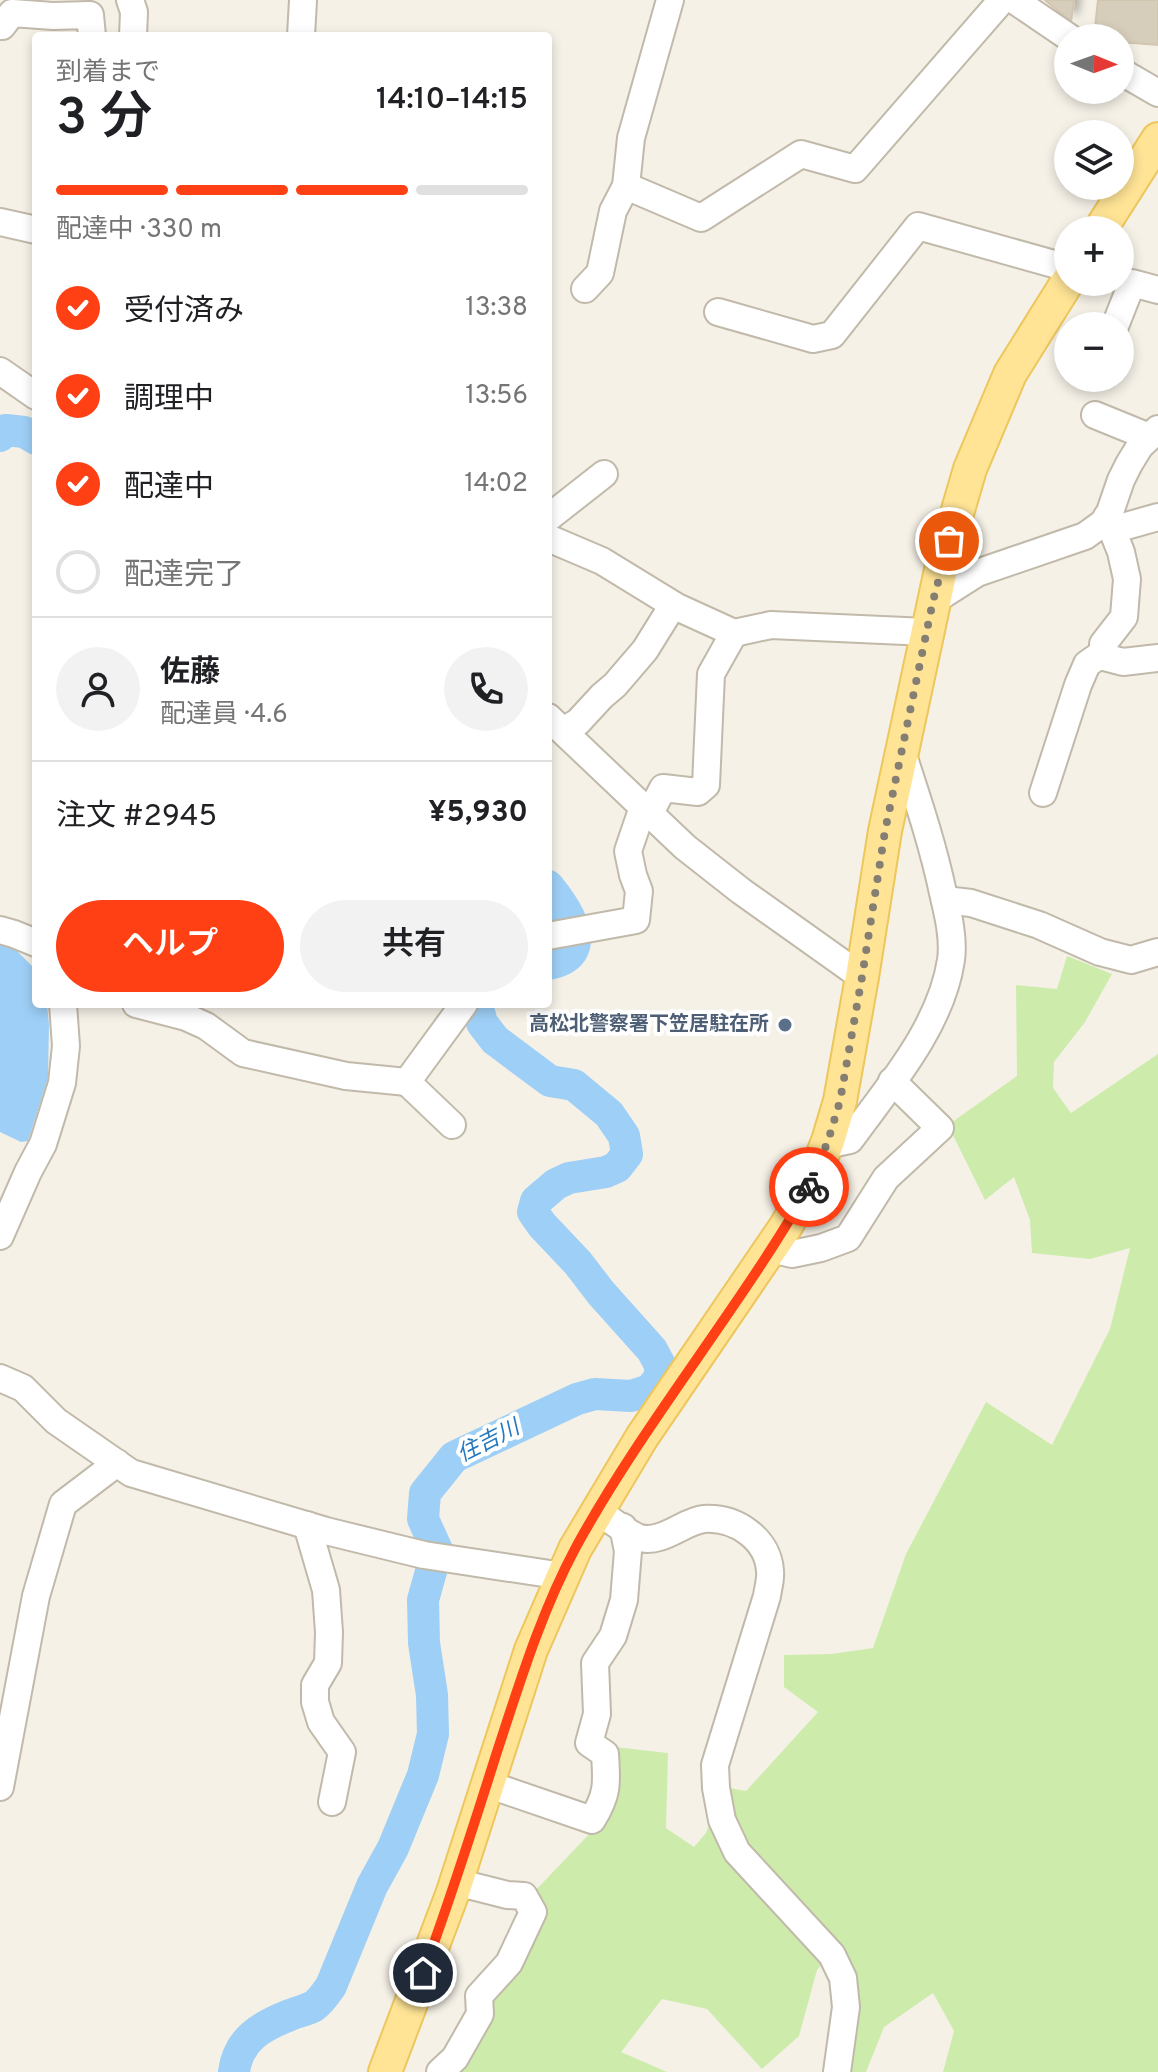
<!DOCTYPE html>
<html lang="ja">
<head>
<meta charset="utf-8">
<style>
	:root { --surface:#fff; --page:#f2f2f2; --text:#202124; --muted:#757577; --line:#e0e0e0; --accent:#ff3f14 }
	body { margin:0; font-family:Overpass,"Noto Sans JP",sans-serif; background:var(--page); color:var(--text); height:100vh; display:flex; flex-direction:column; font-size:30px; white-space:nowrap }
	* { box-sizing:border-box; margin:0 }
	p { font-size:26px; color:var(--muted) }
	.icon { flex:none; width:44px; height:44px; fill:none; stroke:currentColor; stroke-width:2; stroke-linecap:round; stroke-linejoin:round }
	.map { position:relative; flex:1; overflow:hidden }
	.details { position:absolute; left:32px; top:32px; width:520px; height:976px; display:flex; flex-direction:column; background:var(--surface); border-radius:8px; box-shadow:0 4px 12px #0003 }
	.details>* { flex:none }
	.needle { width:52px; rotate:91deg }
	.fabs { position:absolute; left:1054px; top:24px; display:grid; gap:16px }
	.fabs a { display:grid; place-items:center; width:80px; height:80px; border-radius:50%; background:var(--surface); box-shadow:0 4px 12px #0003; font-size:40px }
	.pin { position:absolute; display:grid; place-items:center; width:68px; height:68px; color:#fff; margin:-34px; border:4px solid #fff; border-radius:50%; box-shadow:0 2px 8px #0007 }
	.courier { position:absolute; display:grid; place-items:center; width:80px; height:80px; margin:-40px; border:6px solid #ff3f14; border-radius:50%; background:#fff; color:#222; box-shadow:0 2px 10px #0007 }
	.overview em { font-style:normal; font-weight:600 }
	.overview div { display:flex; flex-direction:column-reverse }
	.overview { display:flex; align-items:center; justify-content:space-between; height:136px; padding:0 24px }
	h1 { font-size:52px; font-weight:600; line-height:60px }
	.bar { display:grid; grid-template-columns:repeat(4,1fr); gap:12px 8px; align-content:center; height:96px; padding:0 24px }
	.bar i { height:10px; border-radius:6px; background:var(--line) }
	.bar .selected { background:var(--accent) }
	.bar p { grid-column:span 4 }
	.line { display:flex; align-items:center; gap:20px; padding:0 24px; border-top:2px solid var(--line) }
	.line div { flex:1 }
	.round { display:grid; place-items:center; flex:none; width:84px; height:84px; border-radius:42px; background:var(--page) }
	ol { padding:0 24px; list-style:none }
	li { display:flex; align-items:center; gap:24px; height:88px }
	li p { margin-inline-start:auto }
	li .icon { padding:8px; border-radius:50%; background:var(--accent); color:#fff; stroke-width:4 }
	li:last-child { color:var(--muted) }
	li i { width:44px; height:44px; border:4px solid var(--line); border-radius:50% }
	.cta { display:flex; gap:16px; margin-top:auto; padding:16px 24px }
	.cta a { flex:1; height:92px; border-radius:48px; background:var(--accent); color:#fff; font-size:32px; font-weight:600; line-height:92px; text-align:center }
	.cta a+a { background:var(--page); color:var(--text) }
	.map>svg:first-child { display:block }
</style>
</head>
<body>
<div class="map">
<svg width="1158" height="2072" viewBox="0 0 1158 2072">
	<defs>
		<filter id="shadow"><feDropShadow dx="7" dy="-7" stdDeviation="4" flood-color="#0004"/></filter>
	</defs>
	<rect width="100%" height="100%" fill="#f5f1e7"/>
	<polygon fill="#cdecac" points="1067,956 1112,974 1085,1022 1054,1062 1053,1088 1071,1113 1158,1054 1158,2072 943,2072 954,2031 933,1993 884,2027 866,2072 845,2072 835,1948 817,1970 799,2036 762,2069 707,2009 662,1999 621,2052 667,2072 449,2072 533,1893 594,1829 615,1747 668,1753 666,1828 694,1847 706,1833 724,1787 746,1791 818,1712 784,1687 784,1655 831,1654 873,1648 906,1554 986,1402 1052,1445 1110,1329 1130,1248 1090,1259 1032,1253 1030,1220 1014,1177 985,1200 948,1125 1017,1076 1016,985 1057,989"/>
	<polygon fill="#9ecff6" points="0,938 4,938 32,966 36,973 36,1004 47,1004 49,1025 48,1078 28,1141 21,1142 0,1132"/>
	<g fill="none" stroke-linecap="round" stroke-linejoin="round">
		<g stroke="#9ecff6" stroke-width="32">
			<polyline points="0,436 6,430 24,432 36,439"/>
			<path d="M548 886C567 909 598 955 548 964"/>
			<path d="M234 2072C238 2039 262 2026 290 2015 297 2012 307 2010 314 2006 321 2001 326 1993 331 1986L372 1886 393 1848 423 1775 433 1734 432 1695 424 1643 423 1600 437 1550 423 1519 425 1493 454 1457 577 1399 595 1394 631 1396 650 1390 660 1377V1365L652 1350 601 1293 578 1263 542 1225 533 1212 536 1201 556 1184 569 1178 606 1172 617 1167 627 1154 624 1136 609 1114 574 1085 550 1081 495 1040 482 1023 477 1004"/>
		</g>
	</g>
	<g fill="#d7cdbb" stroke="#d3c6ae" stroke-width="2" filter="url(#shadow)">
		<polygon points="1045,0 1074,0 1071,22"/>
		<polygon points="1098,0 1158,0 1158,45 1120,42 1120,38 1094,38"/>
	</g>
	<g fill="none" stroke-linecap="round" stroke-linejoin="round">
		<g stroke="#c1b9a9" stroke-width="30">
			<g id="minor">
				<polyline points="130,0 134,12 133,36"/>
				<polyline points="1014,0 1070,38"/>
				<polyline points="0,26 2,26 12,13 53,16 90,15 92,36"/>
				<polyline points="301,36 303,0"/>
				<polyline points="1120,71 1158,93"/>
				<polyline points="626,186 631,138 670,0"/>
				<polyline points="0,222 36,230"/>
				<polyline points="585,289 600,273 613,211 626,186 701,218 801,154 855,169 1002,0"/>
				<polyline points="718,312 813,339 832,335 918,226 1068,268"/>
				<polyline points="1115,326 1132,283 1158,290"/>
				<polyline points="0,371 36,396"/>
				<polyline points="1095,415 1149,437"/>
				<polyline points="1107,517 1121,552 1127,579 1124,617 1103,644 1104,657 1123,662 1158,658"/>
				<polyline points="548,518 604,474"/>
				<polyline points="1112,530 1158,517"/>
				<polyline points="548,538 602,561 677,607 734,633 771,625 927,632"/>
				<polyline points="933,601 977,573 1085,536 1103,523 1110,512 1121,480 1129,464 1140,446 1158,429"/>
				<polyline points="548,717 685,847 741,891 862,977"/>
				<polyline points="563,731 578,722 602,696 615,685 645,650 673,605"/>
				<polyline points="1043,793 1078,685 1087,664 1103,653"/>
				<polyline points="650,813 663,788 698,792 706,785 711,674 734,633"/>
				<polyline points="945,900 971,903 1039,925 1100,952 1131,960 1158,952"/>
				<polyline points="0,930 14,934 36,943"/>
				<polyline points="548,936 636,920 639,891 633,875 628,851 643,807"/>
				<polyline points="136,1004 186,1017 206,1026 243,1053 346,1076 407,1082"/>
				<polyline points="452,1125 407,1082 464,1004"/>
				<path d="M826 1145 850 1140C889 1086 941 1027 951 960 954 938 948 914 943 893 933 845 917 798 902 752"/>
				<polyline points="0,1236 28,1172 43,1144 62,1083 66,1046 63,1004"/>
				<polyline points="771,1249 792,1254 821,1248 848,1238 886,1178 940,1128 892,1081"/>
				<polyline points="0,1378 23,1388 56,1421 131,1473 326,1531 424,1555 563,1576"/>
				<path d="M598 1511C608 1518 629 1535 640 1538 662 1544 684 1521 704 1519 736 1517 768 1539 770 1571 771 1579 768 1588 767 1596L715 1765 716 1788 722 1820 737 1852 832 1955 843 1978 846 2007 837 2072"/>
				<polyline points="307,1525 326,1590 329,1632 328,1663 315,1685 315,1702 321,1722 342,1752 332,1802"/>
				<path d="M487 1784 592 1820C608 1794 607 1784 605 1754L589 1743 597 1714 595 1663 613 1636 624 1600 628 1551 623 1527"/>
				<polyline points="0,1787 36,1596 63,1504 117,1463"/>
				<polyline points="440,2072 455,2058 480,2014 479,1996 509,1963 533,1912 524,1896 507,1895 456,1882"/>
			</g>
		</g>
		<g stroke="#edc65c" stroke-width="36">
			<g id="major">
				<polyline points="1100,230 1158,139"/>
				<polyline points="385,2072 453,1892 531,1650 575,1549 642,1437 786,1226 812,1181 828,1141 840,1101 862,977 885,831 942,565 970,469 1010,374 1068,281"/>
			</g>
		</g>
		<use href="#minor" stroke="#fff" stroke-width="26"/>
		<use href="#major" stroke="#ffe496" stroke-width="32"/>
	</g>
	<g fill="none" stroke-linecap="round" stroke-linejoin="round">
		<polyline stroke="#857f73" stroke-width="8" stroke-dasharray="0 14.4" points="809,1187 828,1141 840,1101 862,977 885,831 933,601 949,541"/>
		<path stroke="#ff3f14" stroke-width="10" d="M423 1973C450 1901 473 1828 496 1755 519 1685 541 1612 576 1547 645 1421 738 1311 809 1187"/>
	</g>
	<circle fill="#5c6f8a" stroke="#fff" stroke-width="3" cx="785" cy="1025" r="8"/>
	<g text-anchor="middle" dominant-baseline="central" stroke-width="8" stroke-linejoin="round" paint-order="stroke">
		<g font-size="20" font-weight="bold" fill="#4e5e75" stroke="#fff" text-anchor="end">
			<text x="769" y="1025">高松北警察署下笠居駐在所</text>
		</g>
		<g font-size="22" font-style="italic" fill="#2578bd" stroke="#fff">
			<text transform="translate(489 1442) rotate(-27)">住吉川</text>
		</g>
	</g>
</svg>
<div class="fabs">
<a><svg class="needle" viewBox="-14 -14 28 28"><path d="M0-13l5 13h-10z" fill="#e53935"/><path d="M0 13l5-13h-10z" fill="#757577"/></svg></a>
<a><svg class="icon" aria-label="layers" viewBox="0 0 24 24"><path d="M12 4l9 5-9 5-9-5zM3 14l9 5 9-5"/></svg></a>
<a>+</a>
<a>−</a>
</div>
<div class="pin" style="left:949px;top:541px;background:#ea580c"><svg class="icon" aria-label="bag" viewBox="0 0 24 24"><path d="M5 8h14l-1 12H6zM9 8a3 3 0 0 1 6 0"/></svg></div>
<div class="pin" style="left:423px;top:1973px;background:#1f2937"><svg class="icon" aria-label="home" viewBox="0 0 24 24"><path d="M3 11l9-7 9 7M6 9v11h12V9"/></svg></div>
<div class="courier" style="left:809px;top:1187px"><svg class="icon" aria-label="bike" viewBox="0 0 24 24"><circle cx="6" cy="16" r="4"/><circle cx="18" cy="16" r="4"/><path d="M6 16l4-8h5l3 8M10 8l3 8H6M13 5h3"/></svg></div>
<section class="details">
<div class="overview"><div><h1>3 分</h1><p>到着まで</p></div><em>14:10–14:15</em></div>
<div class="bar"><i class="selected"></i><i class="selected"></i><i class="selected"></i><i></i><p>配達中 · 330 m</p></div>
<ol>
<li><svg class="icon" aria-label="check" viewBox="0 0 24 24"><path d="M5 12l5 5 9-10"/></svg>受付済み<p>13:38</p></li>
<li><svg class="icon" aria-label="check" viewBox="0 0 24 24"><path d="M5 12l5 5 9-10"/></svg>調理中<p>13:56</p></li>
<li><svg class="icon" aria-label="check" viewBox="0 0 24 24"><path d="M5 12l5 5 9-10"/></svg>配達中<p>14:02</p></li>
<li><i></i>配達完了</li>
</ol>
<div class="line" style="height:144px"><a class="round"><svg class="icon" aria-label="person" viewBox="0 0 24 24"><circle cx="12" cy="8" r="4"/><path d="M4 21q1-7 8-7t8 7"/></svg></a><div><b>佐藤</b><p>配達員 · 4.6</p></div><a class="round"><svg class="icon" aria-label="phone" viewBox="0 0 24 24"><path d="M5 4h4l2 5-3 2q2 4 5 5l2-3 5 2v4C11 20 4 13 5 4z"/></svg></a></div>
<div class="line" style="height:104px"><div>注文 #2945</div><b>¥5,930</b></div>
<div class="cta"><a>ヘルプ</a><a>共有</a></div>
</section>
</div>
</body>
</html>
